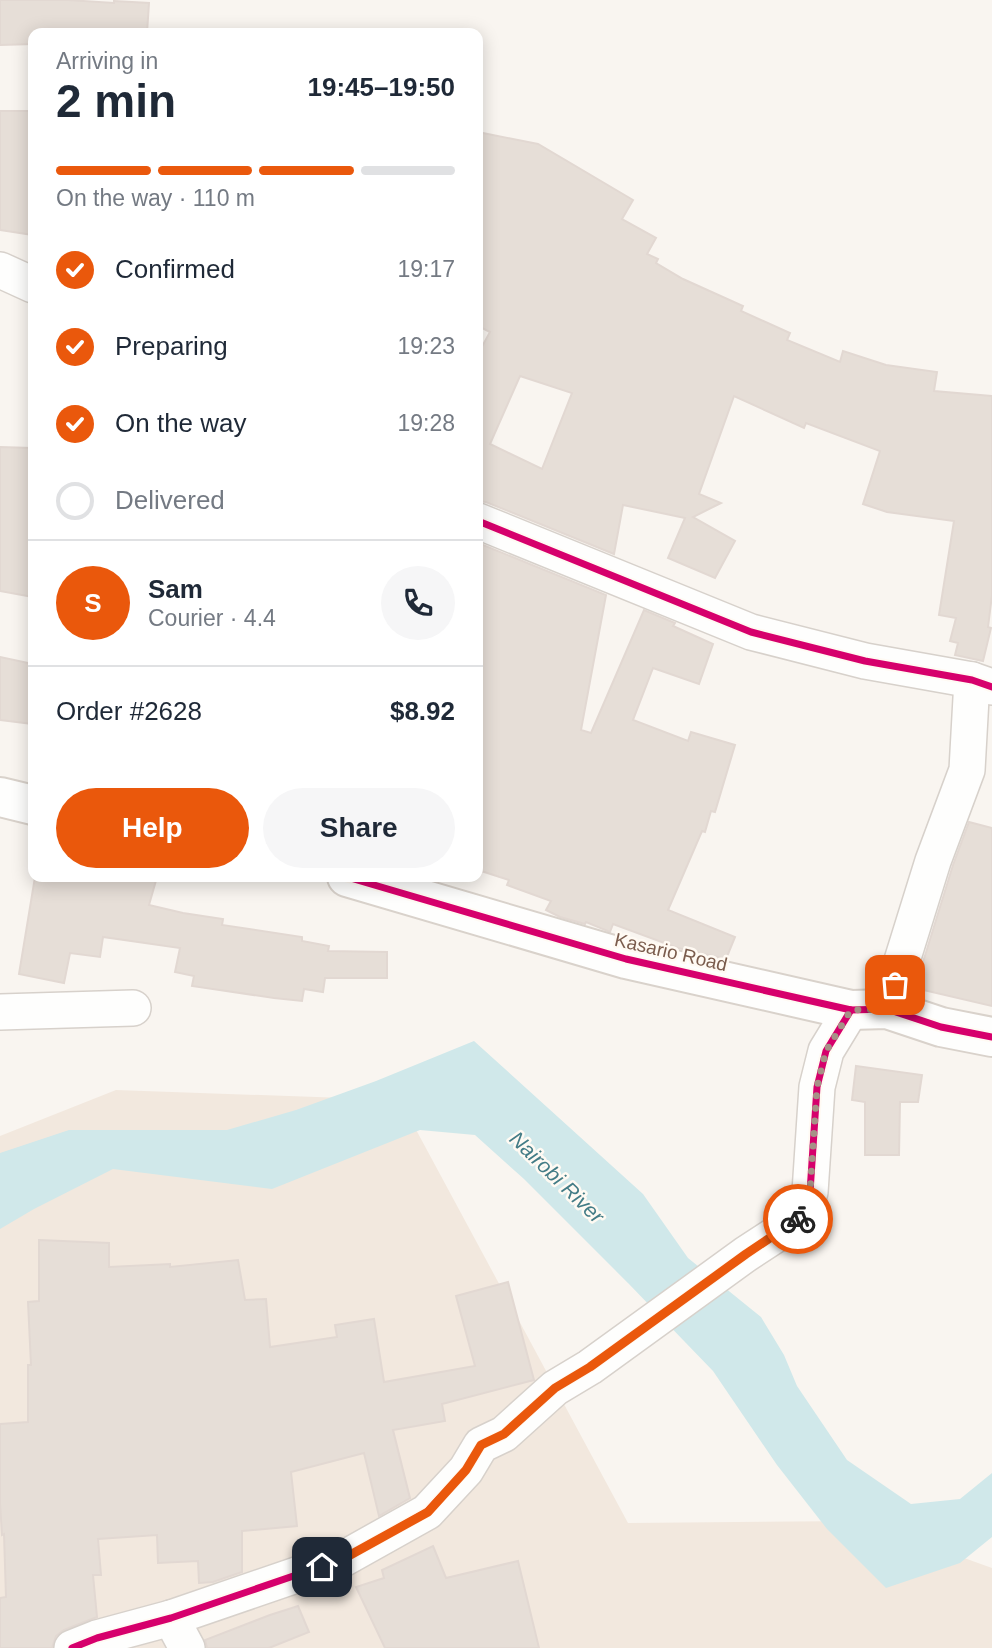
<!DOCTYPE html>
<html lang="en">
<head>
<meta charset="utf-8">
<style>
	:root { --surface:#fff; --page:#f6f6f7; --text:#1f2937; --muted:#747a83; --line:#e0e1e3; --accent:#ea580c }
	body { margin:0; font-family:Helvetica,sans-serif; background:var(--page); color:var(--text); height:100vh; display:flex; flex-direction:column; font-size:26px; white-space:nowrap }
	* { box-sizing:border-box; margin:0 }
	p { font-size:23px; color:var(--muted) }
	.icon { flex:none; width:38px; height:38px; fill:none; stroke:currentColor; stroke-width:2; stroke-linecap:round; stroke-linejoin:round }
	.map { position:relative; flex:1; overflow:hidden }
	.sheet { position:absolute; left:28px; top:28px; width:455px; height:854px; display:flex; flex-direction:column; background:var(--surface); border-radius:14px; box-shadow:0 4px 18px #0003 }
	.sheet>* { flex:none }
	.pin { position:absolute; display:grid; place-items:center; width:60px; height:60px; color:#fff; margin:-30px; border-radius:14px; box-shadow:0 4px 10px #0006 }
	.courier { position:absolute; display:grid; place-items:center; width:70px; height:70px; margin:-35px; border:5px solid #ea580c; border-radius:50%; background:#fff; color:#222; box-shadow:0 2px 9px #0007 }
	.head em { font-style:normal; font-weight:700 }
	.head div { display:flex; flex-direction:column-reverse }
	.head { display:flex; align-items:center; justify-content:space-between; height:119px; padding:0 28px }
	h1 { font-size:46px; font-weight:700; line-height:52px }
	.bar { display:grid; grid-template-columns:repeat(4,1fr); gap:10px 7px; align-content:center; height:84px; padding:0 28px }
	.bar i { height:9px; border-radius:5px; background:var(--line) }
	.bar .current { background:var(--accent) }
	.bar p { grid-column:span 4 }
	.line { display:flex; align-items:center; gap:18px; padding:0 28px; border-top:2px solid var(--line) }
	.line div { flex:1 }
	.round { display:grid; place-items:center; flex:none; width:74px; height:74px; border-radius:37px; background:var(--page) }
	ol { padding:0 28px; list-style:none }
	li { display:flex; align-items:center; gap:21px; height:77px }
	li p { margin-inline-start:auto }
	li .icon { padding:7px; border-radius:50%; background:var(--accent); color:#fff; stroke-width:4 }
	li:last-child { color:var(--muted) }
	li i { width:38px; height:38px; border:4px solid var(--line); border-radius:50% }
	.primary-button { display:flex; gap:14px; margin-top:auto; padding:14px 28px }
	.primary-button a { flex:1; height:80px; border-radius:42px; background:var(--accent); color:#fff; font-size:28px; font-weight:700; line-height:80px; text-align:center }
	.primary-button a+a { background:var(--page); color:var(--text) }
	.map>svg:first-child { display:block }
</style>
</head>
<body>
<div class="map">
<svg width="992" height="1648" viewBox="0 0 992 1648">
	<rect width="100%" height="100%" fill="#f9f5f0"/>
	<polygon fill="#f2e8de" points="116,1090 400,1100 628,1523 861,1521 992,1568 992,1648 0,1648 0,1136"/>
	<polygon fill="#d0e8ea" points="474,1041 643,1194 688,1258 761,1317 784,1355 797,1386 847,1460 911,1504 960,1499 992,1473 992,1537 960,1563 886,1588 827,1529 777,1465 713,1371 628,1283 524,1179 475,1135 420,1130 272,1189 113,1169 34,1209 0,1229 0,1153 69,1130 227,1130 296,1110 376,1081"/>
	<g fill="#e6ded7" stroke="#e2d8d2" stroke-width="2" fill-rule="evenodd">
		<polygon points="0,0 68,0 114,3 114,1 149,3 147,33 33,33 33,44 0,45"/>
		<polygon points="0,111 33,111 33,235 0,230"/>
		<path d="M478 132 538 144 633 200 622 219 656 238 647 254 658 259 656 263 683 279 743 306 741 311 790 333 787 340 840 362 843 351 886 365 937 372 934 391 992 396V595L988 627 991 628 983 661 955 655 958 643 950 641 956 618 939 615 954 521 887 512 863 504 880 451 806 423 804 428 734 396 699 494 721 503 693 517 735 541 715 578 668 558 685 518 623 505 614 554 486 502 478 501V354L490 332 478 326ZM520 376 572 393 542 469 490 444Z"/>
		<polygon points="0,447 31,448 30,492 33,492 33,597 0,591"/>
		<polygon points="478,543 606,595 581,730 591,733 644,610 675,623 673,626 713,644 699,684 653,668 633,720 688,741 691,732 735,745 715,812 711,811 705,832 702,831 668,910 735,937 726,959 678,948 613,924 610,932 586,922 585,924 560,917 546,910 551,901 507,885 509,880 478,870"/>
		<polygon points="0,657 33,664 33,724 0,720"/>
		<polygon points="969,822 992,828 992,1006 915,988 953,865"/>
		<polygon points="35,877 157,877 149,905 183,913 223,919 222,925 302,937 302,941 329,946 328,951 387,952 387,978 325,978 323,992 304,989 302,1001 274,998 192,986 194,976 175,972 180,948 103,937 100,957 70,953 64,983 19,974"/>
		<polygon points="856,1066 922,1075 918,1102 900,1102 899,1155 865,1155 865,1102 852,1100"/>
		<polygon points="39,1240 109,1243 109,1267 170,1264 170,1267 238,1260 245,1300 266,1299 270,1347 337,1337 335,1325 374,1319 384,1382 475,1366 456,1296 508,1282 534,1380 442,1404 445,1421 393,1430 410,1498 379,1516 364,1453 291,1472 297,1526 242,1531 242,1572 213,1582 199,1583 198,1561 158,1563 157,1535 98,1539 101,1575 93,1575 97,1617 64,1630 56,1636 52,1648 0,1648 0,1598 6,1597 4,1534 2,1535 0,1503 0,1424 28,1422 28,1365 31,1365 28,1302 39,1301"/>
		<polygon points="433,1546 446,1578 518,1561 539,1648 385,1648 356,1587 384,1578 382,1570"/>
		<polygon points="298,1606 309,1632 269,1648 207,1648 205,1640 270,1615"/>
	</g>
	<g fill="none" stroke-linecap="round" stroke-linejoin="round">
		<g stroke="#d7d1cb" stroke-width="38">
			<g id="street">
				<polyline points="0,270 33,285"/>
				<polyline points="478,521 751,632 865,661 972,680 992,687"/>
				<polyline points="887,1009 933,861 967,770 972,680"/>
				<polyline points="0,1012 133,1008"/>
				<polyline points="171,1618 187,1648"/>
				<polyline points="72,1648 97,1638 171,1618 343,1559 427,1512 466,1470 481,1445 504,1434 555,1388 590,1367 746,1254 798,1220 810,1192 817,1087 826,1051 851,1010"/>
			</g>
		</g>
		<g stroke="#d9d2cb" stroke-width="42">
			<g id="secondary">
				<polyline points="0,797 33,805"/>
				<polyline points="347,877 626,959 851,1010 887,1009 941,1027 992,1037"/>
			</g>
		</g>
		<use href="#street" stroke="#fefefd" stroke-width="35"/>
		<use href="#secondary" stroke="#fefefd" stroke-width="38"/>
		<g stroke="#fffaf3" stroke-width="11">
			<g id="cycleway">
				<polyline points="478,521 751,632 865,661 972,680 992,687"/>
				<polyline points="347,877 626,959 851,1010 887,1009 941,1027 992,1037"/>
				<polyline points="72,1648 97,1638 171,1618 343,1559 427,1512 466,1470 481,1445 504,1434 555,1388 590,1367 746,1254 798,1220 810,1192 817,1087 826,1051 851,1010"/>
			</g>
		</g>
		<use href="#cycleway" stroke="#d6006c" stroke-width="7"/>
	</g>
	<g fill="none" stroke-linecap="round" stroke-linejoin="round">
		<polyline stroke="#a69286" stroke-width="7" stroke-dasharray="0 12.6" points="798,1219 810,1192 817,1087 826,1051 851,1010 887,1009 895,985"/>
		<polyline stroke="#ea580c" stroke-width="9" points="322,1567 343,1559 428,1512 466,1470 481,1445 504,1434 555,1388 590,1367 746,1254 798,1219"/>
	</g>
	<g text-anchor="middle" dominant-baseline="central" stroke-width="5" stroke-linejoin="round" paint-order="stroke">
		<g font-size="19" fill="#7a5c4d" stroke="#fffaf3">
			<text transform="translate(671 952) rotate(13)">Kasario Road</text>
		</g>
		<g font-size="21" font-style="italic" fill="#437c86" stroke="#fffaf3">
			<text transform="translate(557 1177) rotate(44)">Nairobi River</text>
		</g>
	</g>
</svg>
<div class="pin" style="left:895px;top:985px;background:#ea580c"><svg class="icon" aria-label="bag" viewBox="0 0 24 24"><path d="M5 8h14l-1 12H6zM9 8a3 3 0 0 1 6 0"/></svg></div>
<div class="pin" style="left:322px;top:1567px;background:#1f2937"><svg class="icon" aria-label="home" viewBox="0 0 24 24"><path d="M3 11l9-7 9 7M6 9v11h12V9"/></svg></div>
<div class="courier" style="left:798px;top:1219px"><svg class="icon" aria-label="bike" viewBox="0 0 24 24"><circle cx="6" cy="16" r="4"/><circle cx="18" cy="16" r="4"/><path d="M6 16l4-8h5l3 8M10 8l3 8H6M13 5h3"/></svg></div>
<section class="sheet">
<div class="head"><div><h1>2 min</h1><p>Arriving in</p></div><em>19:45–19:50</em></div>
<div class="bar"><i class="current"></i><i class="current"></i><i class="current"></i><i></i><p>On the way · 110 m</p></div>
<ol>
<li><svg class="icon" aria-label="check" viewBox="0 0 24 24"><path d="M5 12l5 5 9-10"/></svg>Confirmed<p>19:17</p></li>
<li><svg class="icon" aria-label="check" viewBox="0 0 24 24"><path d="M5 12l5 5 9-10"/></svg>Preparing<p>19:23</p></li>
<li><svg class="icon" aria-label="check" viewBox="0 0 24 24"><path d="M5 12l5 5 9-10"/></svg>On the way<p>19:28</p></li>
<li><i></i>Delivered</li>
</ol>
<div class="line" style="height:126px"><b class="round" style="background:var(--accent);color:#fff">S</b><div><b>Sam</b><p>Courier · 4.4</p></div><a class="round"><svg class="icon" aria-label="phone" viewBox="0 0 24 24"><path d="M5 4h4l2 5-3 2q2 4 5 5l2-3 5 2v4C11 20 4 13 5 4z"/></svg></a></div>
<div class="line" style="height:91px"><div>Order #2628</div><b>$8.92</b></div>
<div class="primary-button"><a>Help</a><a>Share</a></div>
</section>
</div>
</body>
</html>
